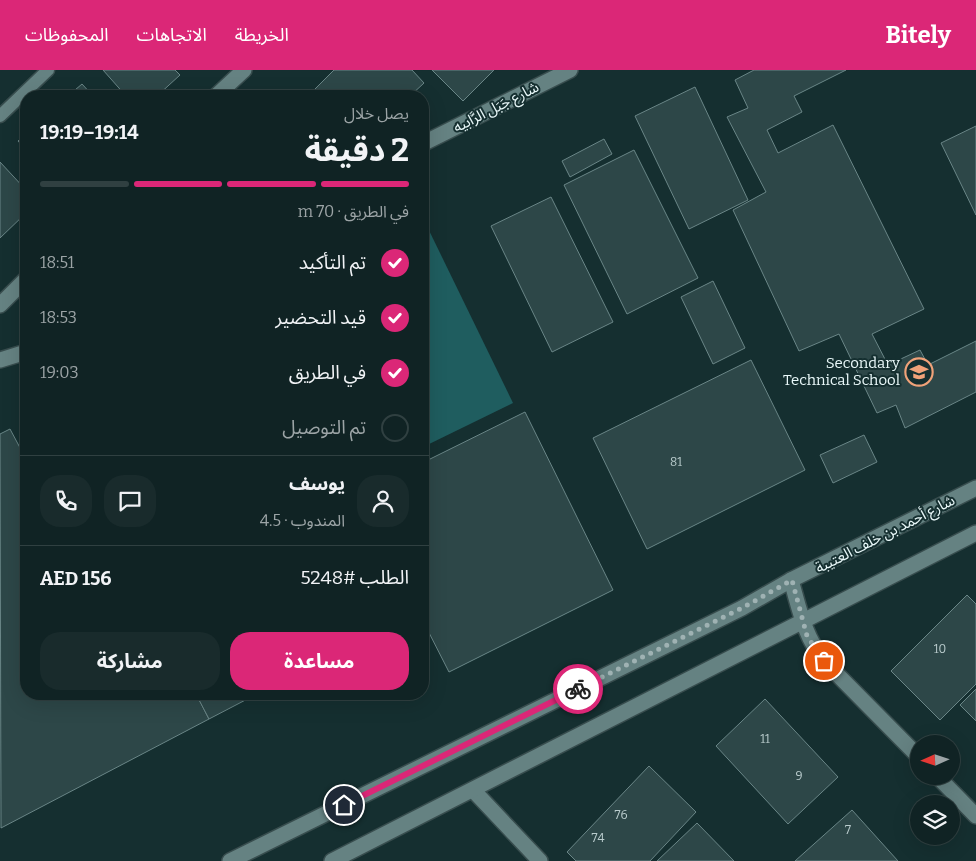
<!DOCTYPE html>
<html lang="ar">
<head>
<meta charset="utf-8">
<style>
	:root { --surface:#102324; --page:#192b2c; --text:#f1f3f6; --muted:#9ca4a6; --line:#304041; --accent:#db2777 }
	body { margin:0; font-family:Bitter,"Noto Sans Arabic",serif; background:var(--page); color:var(--text); direction:rtl; height:100vh; display:flex; flex-direction:column; font-size:19px; white-space:nowrap }
	* { box-sizing:border-box; margin:0 }
	p { font-size:16px; color:var(--muted) }
	.icon { flex:none; width:28px; height:28px; fill:none; stroke:currentColor; stroke-width:2; stroke-linecap:round; stroke-linejoin:round }
	.map { position:relative; flex:1; overflow:hidden; direction:ltr }
	.drawer { position:absolute; left:20px; top:20px; width:409px; height:610px; display:flex; flex-direction:column; background:var(--surface); border-radius:20px; box-shadow:0 5px 20px #0002,0 0 0 1px var(--line); direction:rtl }
	.drawer>* { flex:none }
	.needle { width:32px; rotate:267deg }
	.fabs { position:absolute; left:910px; top:665px; display:grid; gap:10px }
	.fabs a { display:grid; place-items:center; width:50px; height:50px; border-radius:50%; background:var(--surface); box-shadow:0 5px 20px #0002,0 0 0 1px var(--line); font-size:25px }
	.pin { position:absolute; display:grid; place-items:center; width:42px; height:42px; color:#fff; margin:-21px; border:2px solid #fff; border-radius:50%; box-shadow:0 1px 5px #0007 }
	.courier { position:absolute; display:grid; place-items:center; width:50px; height:50px; margin:-25px; border:4px solid #db2777; border-radius:50%; background:#fff; color:#222; box-shadow:0 1px 6px #0007 }
	.headline em { font-style:normal; font-weight:700 }
	.headline div { display:flex; flex-direction:column-reverse }
	.headline { display:flex; align-items:center; justify-content:space-between; height:85px; padding:0 20px }
	h1 { font-size:32px; font-weight:700; line-height:38px }
	.bar { display:grid; grid-template-columns:repeat(4,1fr); gap:8px 5px; align-content:center; height:60px; padding:0 20px }
	.bar i { height:6px; border-radius:4px; background:var(--line) }
	.bar .active { background:var(--accent) }
	.bar p { grid-column:span 4 }
	.line { display:flex; align-items:center; gap:12px; padding:0 20px; border-top:1px solid var(--line) }
	.line div { flex:1 }
	.round { display:grid; place-items:center; flex:none; width:52px; height:52px; border-radius:20px; background:var(--page) }
	ol { padding:0 20px; list-style:none }
	li { display:flex; align-items:center; gap:15px; height:55px }
	li p { margin-inline-start:auto }
	li .icon { padding:5px; border-radius:50%; background:var(--accent); color:#fff; stroke-width:4 }
	li:last-child { color:var(--muted) }
	li i { width:28px; height:28px; border:2px solid var(--line); border-radius:50% }
	.primary-button { display:flex; gap:10px; margin-top:auto; padding:10px 20px }
	.primary-button a { flex:1; height:58px; border-radius:20px; background:var(--accent); color:#fff; font-size:20px; font-weight:700; line-height:58px; text-align:center }
	.primary-button a+a { background:var(--page); color:var(--text) }
	header { display:flex; align-items:center; gap:30px; box-sizing:border-box; height:70px; padding:0 25px; background:var(--accent); color:#fff }
	header strong { font-size:24px }
	nav { display:flex; gap:28px; margin-inline-start:auto; font-size:18px }
	.map>svg:first-child { display:block }
</style>
</head>
<body>
<header>
<strong>Bitely</strong>
<nav><a>الخريطة</a><a>الاتجاهات</a><a>المحفوظات</a></nav>
</header>
<div class="map">
<svg width="976" height="791" viewBox="0 0 976 791">
	<rect width="100%" height="100%" fill="#152f30"/>
	<polygon fill="#1f5d5f" points="422,146 513,333 423,377 422,377"/>
	<g fill="#2d4748" stroke="#6a8687">
		<polygon points="103,0 175,0 180,5 157,26 126,26"/>
		<polygon points="334,0 412,0 424,13 410,26 308,26"/>
		<polygon points="432,0 494,0 463,31"/>
		<polygon points="754,0 846,0 794,26 802,42 767,60 778,83 833,55 924,239 872,264 888,295 920,280 928,295 976,271 976,322 905,358 896,335 877,343 839,264 799,281 733,140 766,122 727,47 748,38 735,10"/>
		<polygon points="82,14 93,26 68,26"/>
		<polygon points="695,17 748,130 689,159 635,46"/>
		<polygon points="976,56 976,145 941,73"/>
		<polygon points="26,64 26,80 18,71"/>
		<polygon points="604,69 612,84 570,107 562,91"/>
		<polygon points="634,80 698,208 627,244 564,115"/>
		<polygon points="0,92 26,120 26,143 0,168"/>
		<polygon points="551,127 613,252 552,282 491,156"/>
		<polygon points="713,211 745,278 713,294 681,227"/>
		<polygon points="751,290 805,400 647,479 593,368"/>
		<polygon points="525,342 613,520 449,602 422,549 422,393"/>
		<polygon points="10,359 26,389 26,624 196,624 209,649 1,758 0,364"/>
		<polygon points="864,365 877,392 833,413 820,385"/>
		<polygon points="967,525 976,534 976,614 940,650 891,601"/>
		<polygon points="976,619 976,651 960,635"/>
		<polygon points="196,624 257,624 209,649"/>
		<polygon points="765,629 838,707 788,754 716,676"/>
		<polygon points="649,696 696,742 650,791 576,791 567,782"/>
		<polygon points="852,740 898,791 795,791"/>
		<polygon points="697,753 734,791 657,791"/>
	</g>
	<g fill="none" stroke-linecap="round" stroke-linejoin="round">
		<g stroke="#384d4e" stroke-width="15">
			<polyline id="service" points="0,46 48,0"/>
		</g>
		<g stroke="#384d4e" stroke-width="18">
			<g id="minor">
				<polyline points="216,26 244,0"/>
				<polyline points="422,74 570,0"/>
				<polyline points="0,235 26,209"/>
				<polyline points="0,290 26,282"/>
				<path d="M791 510C800 541 804 565 824 591L919 687"/>
				<polyline points="937,706 976,746"/>
				<polyline points="473,720 540,791"/>
			</g>
		</g>
		<g stroke="#384d4e" stroke-width="18">
			<g id="tertiary">
				<polyline points="230,791 742,538 791,510 976,418"/>
				<polyline points="332,791 976,463"/>
			</g>
		</g>
		<use href="#service" stroke="#658282" stroke-width="12"/>
		<use href="#minor" stroke="#658282" stroke-width="15"/>
		<use href="#tertiary" stroke="#658282" stroke-width="15"/>
	</g>
	<g fill="none" stroke-linecap="round" stroke-linejoin="round">
		<polyline stroke="#9fb2b3" stroke-width="5" stroke-dasharray="0 9" points="578,619 742,538 792,510 807,566 824,591"/>
		<polyline stroke="#db2777" stroke-width="6" points="344,735 578,619"/>
	</g>
	<defs>
		<g id="school-ring" transform="scale(1.4375)"><circle r="9.5" fill="#152f30" stroke="#f0a279" stroke-width="1.5"/><path d="M0-5L7-2L0 1L-7-2ZM-4 1L0 2.5L4 1V4Q0 6-4 4Z" fill="#f0a279"/></g>
	</defs>
	<g fill-rule="evenodd">
		<use href="#school-ring" x="919" y="302"/>
	</g>
	<g text-anchor="middle" dominant-baseline="central" stroke-width="4" stroke-linejoin="round" paint-order="stroke">
		<g font-size="12" fill="#bacccd">
			<text x="676" y="392">81</text>
			<text x="940" y="579">10</text>
			<text x="765" y="669">11</text>
			<text x="799" y="706">9</text>
			<text x="621" y="745">76</text>
			<text x="848" y="760">7</text>
			<text x="598" y="768">74</text>
		</g>
		<g font-size="15" fill="#e9f8f9" stroke="#152f30">
			<text transform="translate(496 37) rotate(-27)">شارع جَبَل الرَّابيه</text>
			<text transform="translate(885 464) rotate(-27)">شارع أحمد بن خلف العتيبة</text>
		</g>
		<g font-size="15" fill="#e9f8f9" stroke="#152f30" text-anchor="end">
			<text x="900" y="293">Secondary<tspan x="900" dy="17">Technical School</tspan></text>
		</g>
	</g>
</svg>
<div class="fabs">
<a><svg class="needle" viewBox="-14 -14 28 28"><path d="M0-13l5 13h-10z" fill="#e53935"/><path d="M0 13l5-13h-10z" fill="#9ca4a6"/></svg></a>
<a><svg class="icon" aria-label="layers" viewBox="0 0 24 24"><path d="M12 4l9 5-9 5-9-5zM3 14l9 5 9-5"/></svg></a>
</div>
<div class="pin" style="left:824px;top:591px;background:#ea580c"><svg class="icon" aria-label="bag" viewBox="0 0 24 24"><path d="M5 8h14l-1 12H6zM9 8a3 3 0 0 1 6 0"/></svg></div>
<div class="pin" style="left:344px;top:735px;background:#1f2937"><svg class="icon" aria-label="home" viewBox="0 0 24 24"><path d="M3 11l9-7 9 7M6 9v11h12V9"/></svg></div>
<div class="courier" style="left:578px;top:619px"><svg class="icon" aria-label="bike" viewBox="0 0 24 24"><circle cx="6" cy="16" r="4"/><circle cx="18" cy="16" r="4"/><path d="M6 16l4-8h5l3 8M10 8l3 8H6M13 5h3"/></svg></div>
<section class="drawer">
<div class="headline"><div><h1>2 دقيقة</h1><p>يصل خلال</p></div><em>19:14–19:19</em></div>
<div class="bar"><i class="active"></i><i class="active"></i><i class="active"></i><i></i><p>في الطريق · 70 m</p></div>
<ol>
<li><svg class="icon" aria-label="check" viewBox="0 0 24 24"><path d="M5 12l5 5 9-10"/></svg>تم التأكيد<p>18:51</p></li>
<li><svg class="icon" aria-label="check" viewBox="0 0 24 24"><path d="M5 12l5 5 9-10"/></svg>قيد التحضير<p>18:53</p></li>
<li><svg class="icon" aria-label="check" viewBox="0 0 24 24"><path d="M5 12l5 5 9-10"/></svg>في الطريق<p>19:03</p></li>
<li><i></i>تم التوصيل</li>
</ol>
<div class="line" style="height:90px"><a class="round"><svg class="icon" aria-label="person" viewBox="0 0 24 24"><circle cx="12" cy="8" r="4"/><path d="M4 21q1-7 8-7t8 7"/></svg></a><div><b>يوسف</b><p>المندوب · 4.5</p></div><a class="round"><svg class="icon" aria-label="chat" viewBox="0 0 24 24"><path d="M4 5h16v11H9l-5 4z"/></svg></a><a class="round"><svg class="icon" aria-label="phone" viewBox="0 0 24 24"><path d="M5 4h4l2 5-3 2q2 4 5 5l2-3 5 2v4C11 20 4 13 5 4z"/></svg></a></div>
<div class="line" style="height:65px"><div>الطلب #5248</div><b>AED 156</b></div>
<div class="primary-button"><a>مساعدة</a><a>مشاركة</a></div>
</section>
</div>
</body>
</html>
